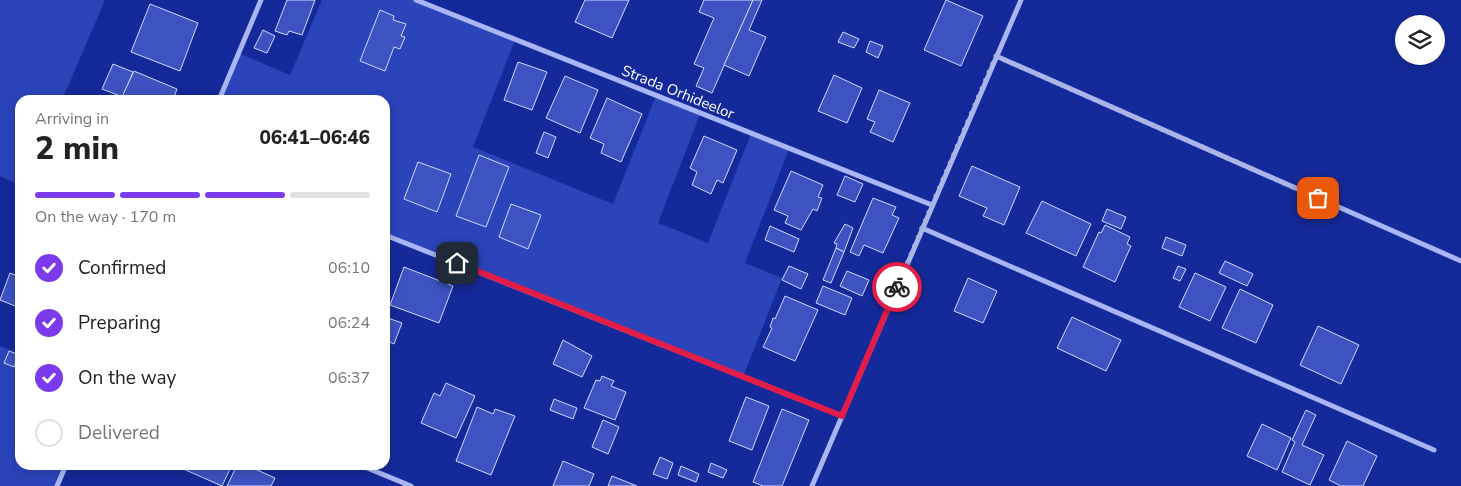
<!DOCTYPE html>
<html lang="en">
<head>
<meta charset="utf-8">
<style>
	:root { --surface:#fff; --page:#f6f6f6; --text:#222; --muted:#767676; --line:#e0e0e0; --accent:#7c3aed }
	body { margin:0; font-family:"Nunito Sans",sans-serif; background:var(--page); color:var(--text); height:100vh; display:flex; flex-direction:column; font-size:19px; white-space:nowrap }
	* { box-sizing:border-box; margin:0 }
	p { font-size:16px; color:var(--muted) }
	.icon { flex:none; width:28px; height:28px; fill:none; stroke:currentColor; stroke-width:2; stroke-linecap:round; stroke-linejoin:round }
	.map { position:relative; flex:1; overflow:hidden }
	.side { position:absolute; left:15px; top:95px; width:375px; height:375px; display:flex; flex-direction:column; background:var(--surface); border-radius:15px; box-shadow:0 2px 12px #0003 }
	.side>* { flex:none }
	.tools { position:absolute; left:1395px; top:15px; display:grid; gap:10px }
	.tools a { display:grid; place-items:center; width:50px; height:50px; border-radius:50%; background:var(--surface); box-shadow:0 2px 12px #0003; font-size:25px }
	.pin { position:absolute; display:grid; place-items:center; width:42px; height:42px; color:#fff; margin:-21px; border-radius:10px; box-shadow:0 2px 8px #0006 }
	.courier { position:absolute; display:grid; place-items:center; width:50px; height:50px; margin:-25px; border:4px solid #e11d48; border-radius:50%; background:#fff; color:#222; box-shadow:0 1px 6px #0007 }
	.headline em { font-style:normal; font-weight:800 }
	.headline div { display:flex; flex-direction:column-reverse }
	.headline { display:flex; align-items:center; justify-content:space-between; height:85px; padding:0 20px }
	h1 { font-size:32px; font-weight:800; line-height:38px }
	.bar { display:grid; grid-template-columns:repeat(4,1fr); gap:8px 5px; align-content:center; height:60px; padding:0 20px }
	.bar i { height:6px; border-radius:4px; background:var(--line) }
	.bar .selected { background:var(--accent) }
	.bar p { grid-column:span 4 }
	ol { padding:0 20px; list-style:none }
	li { display:flex; align-items:center; gap:15px; height:55px }
	li p { margin-inline-start:auto }
	li .icon { padding:5px; border-radius:50%; background:var(--accent); color:#fff; stroke-width:4 }
	li:last-child { color:var(--muted) }
	li i { width:28px; height:28px; border:2px solid var(--line); border-radius:50% }
	.map>svg:first-child { display:block }
</style>
</head>
<body>
<div class="map">
<svg width="1461" height="486" viewBox="0 0 1461 486">
	<rect width="100%" height="100%" fill="#152a9a"/>
	<g fill="#2b44ba">
		<polygon points="0,0 105,0 62,100 20,100 20,185 0,176"/>
		<polygon points="322,0 416,0 515,40 473,147 613,204 656,96 700,114 658,223 708,243 751,134 789,149 745,263 782,278 743,377 385,235 385,100 219,100 238,53 290,75"/>
		<polygon points="0,346 20,354 20,465 66,465 57,486 0,486"/>
	</g>
	<g fill="#3d53c1" stroke="#d1d9fd">
		<polygon points="287,0 315,0 302,35 289,31 287,35 275,31"/>
		<polygon points="585,0 629,0 612,38 575,22"/>
		<polygon points="704,0 753,0 712,93 696,86 704,68 694,64 714,18 699,12"/>
		<polygon points="753,0 762,0 749,30 766,37 749,76 724,65"/>
		<polygon points="946,0 983,16 961,66 924,50"/>
		<polygon points="150,4 198,23 180,71 131,52"/>
		<polygon points="380,10 394,16 393,20 406,24 401,36 405,37 400,49 394,47 385,71 360,61"/>
		<polygon points="263,30 275,36 267,53 254,48"/>
		<polygon points="843,32 859,39 854,48 838,42"/>
		<polygon points="870,41 883,46 878,58 866,52"/>
		<polygon points="518,62 547,72 532,110 504,100"/>
		<polygon points="113,64 133,72 123,97 102,89"/>
		<polygon points="134,71 177,89 173,100 121,99"/>
		<polygon points="834,75 862,88 847,123 818,111"/>
		<polygon points="565,76 598,90 580,133 546,118"/>
		<polygon points="879,90 910,103 893,142 870,132 875,122 867,119"/>
		<polygon points="607,98 642,114 621,162 601,153 604,144 590,138"/>
		<polygon points="544,132 556,137 548,158 536,153"/>
		<polygon points="704,136 737,150 723,183 717,180 711,194 692,185 697,172 690,168"/>
		<polygon points="479,155 509,167 486,227 456,216"/>
		<polygon points="418,162 451,174 437,212 404,199"/>
		<polygon points="972,166 1020,187 1004,225 983,216 987,208 959,196"/>
		<polygon points="791,171 823,185 818,197 822,198 817,211 813,209 801,230 785,223 788,216 774,210"/>
		<polygon points="845,176 863,184 855,202 837,195"/>
		<polygon points="873,198 896,207 892,215 899,218 883,253 864,245 859,256 850,252"/>
		<polygon points="1042,201 1091,224 1076,256 1026,233"/>
		<polygon points="511,204 541,215 528,249 499,237"/>
		<polygon points="1107,209 1126,217 1121,229 1102,221"/>
		<polygon points="845,224 853,228 844,252 836,248 837,244 834,243"/>
		<polygon points="1105,225 1130,237 1127,244 1131,246 1115,282 1083,267 1099,232 1101,233"/>
		<polygon points="770,226 799,239 794,252 765,240"/>
		<polygon points="1166,237 1186,245 1182,256 1162,248"/>
		<polygon points="836,248 844,252 831,283 823,280"/>
		<polygon points="1225,261 1253,274 1247,286 1219,273"/>
		<polygon points="789,266 808,274 801,289 782,280"/>
		<polygon points="1178,266 1186,269 1180,281 1173,278"/>
		<polygon points="404,267 453,286 439,323 390,305"/>
		<polygon points="847,271 869,280 862,296 840,286"/>
		<polygon points="10,273 20,277 20,308 0,300"/>
		<polygon points="1195,273 1226,287 1210,321 1179,307"/>
		<polygon points="968,278 997,291 983,323 954,311"/>
		<polygon points="823,286 852,298 845,315 816,303"/>
		<polygon points="1240,289 1273,305 1256,343 1222,328"/>
		<polygon points="785,296 818,310 795,361 763,347 772,328 770,327 773,318 775,319"/>
		<polygon points="385,317 402,323 394,344 385,340"/>
		<polygon points="1072,317 1121,340 1106,371 1057,348"/>
		<polygon points="1318,326 1359,345 1341,384 1300,365"/>
		<polygon points="563,340 592,356 582,377 553,364"/>
		<polygon points="9,351 19,355 14,367 4,363"/>
		<polygon points="602,376 614,381 611,386 626,392 615,420 584,408 596,380 600,381"/>
		<polygon points="446,383 475,396 456,438 421,423 434,393 440,396"/>
		<polygon points="746,397 769,406 752,450 729,441"/>
		<polygon points="554,399 577,408 573,419 550,410"/>
		<polygon points="477,407 493,414 495,409 515,416 491,475 456,461"/>
		<polygon points="782,409 809,420 782,486 763,486 753,482"/>
		<polygon points="1306,410 1316,415 1302,445 1324,455 1310,485 1282,472 1295,442 1292,440"/>
		<polygon points="603,420 619,427 608,454 592,447"/>
		<polygon points="1262,424 1291,438 1277,470 1247,456"/>
		<polygon points="1347,441 1377,456 1363,486 1341,486 1329,480"/>
		<polygon points="660,457 673,463 667,479 653,474"/>
		<polygon points="563,461 594,474 589,486 553,486"/>
		<polygon points="711,463 727,470 723,478 708,472"/>
		<polygon points="183,465 232,465 222,486 181,468"/>
		<polygon points="237,465 246,465 275,478 271,486 227,486"/>
		<polygon points="681,466 699,474 696,482 678,475"/>
		<polygon points="612,476 637,486 608,486"/>
	</g>
	<g fill="none" stroke-linecap="round" stroke-linejoin="round">
		<g stroke="#a9b6f3" stroke-width="5">
			<polyline points="416,0 932,205"/>
			<polyline points="996,56 1461,261"/>
			<polyline points="219,100 261,0"/>
			<polyline points="922,228 1434,450"/>
			<polyline points="385,235 842,416"/>
			<polyline points="360,465 411,486"/>
			<polyline points="57,486 66,465"/>
			<polyline points="812,486 1021,0"/>
		</g>
	</g>
	<g fill="none" stroke-linecap="round" stroke-linejoin="round">
		<polyline stroke="#adb4dc" stroke-width="5" stroke-dasharray="0 9" points="897,287 996,56 1318,198"/>
		<polyline stroke="#e11d48" stroke-width="6" points="457,263 842,416 897,287"/>
	</g>
	<g text-anchor="middle" dominant-baseline="central" stroke-width="4" stroke-linejoin="round" paint-order="stroke">
		<g font-size="15" fill="#fff" stroke="#152a9a">
			<text transform="translate(678 92) rotate(22)">Strada Orhideelor</text>
		</g>
	</g>
</svg>
<div class="tools">
<a><svg class="icon" aria-label="layers" viewBox="0 0 24 24"><path d="M12 4l9 5-9 5-9-5zM3 14l9 5 9-5"/></svg></a>
</div>
<div class="pin" style="left:1318px;top:198px;background:#ea580c"><svg class="icon" aria-label="bag" viewBox="0 0 24 24"><path d="M5 8h14l-1 12H6zM9 8a3 3 0 0 1 6 0"/></svg></div>
<div class="pin" style="left:457px;top:263px;background:#1f2937"><svg class="icon" aria-label="home" viewBox="0 0 24 24"><path d="M3 11l9-7 9 7M6 9v11h12V9"/></svg></div>
<div class="courier" style="left:897px;top:287px"><svg class="icon" aria-label="bike" viewBox="0 0 24 24"><circle cx="6" cy="16" r="4"/><circle cx="18" cy="16" r="4"/><path d="M6 16l4-8h5l3 8M10 8l3 8H6M13 5h3"/></svg></div>
<section class="side">
<div class="headline"><div><h1>2 min</h1><p>Arriving in</p></div><em>06:41–06:46</em></div>
<div class="bar"><i class="selected"></i><i class="selected"></i><i class="selected"></i><i></i><p>On the way · 170 m</p></div>
<ol>
<li><svg class="icon" aria-label="check" viewBox="0 0 24 24"><path d="M5 12l5 5 9-10"/></svg>Confirmed<p>06:10</p></li>
<li><svg class="icon" aria-label="check" viewBox="0 0 24 24"><path d="M5 12l5 5 9-10"/></svg>Preparing<p>06:24</p></li>
<li><svg class="icon" aria-label="check" viewBox="0 0 24 24"><path d="M5 12l5 5 9-10"/></svg>On the way<p>06:37</p></li>
<li><i></i>Delivered</li>
</ol>
</section>
</div>
</body>
</html>
